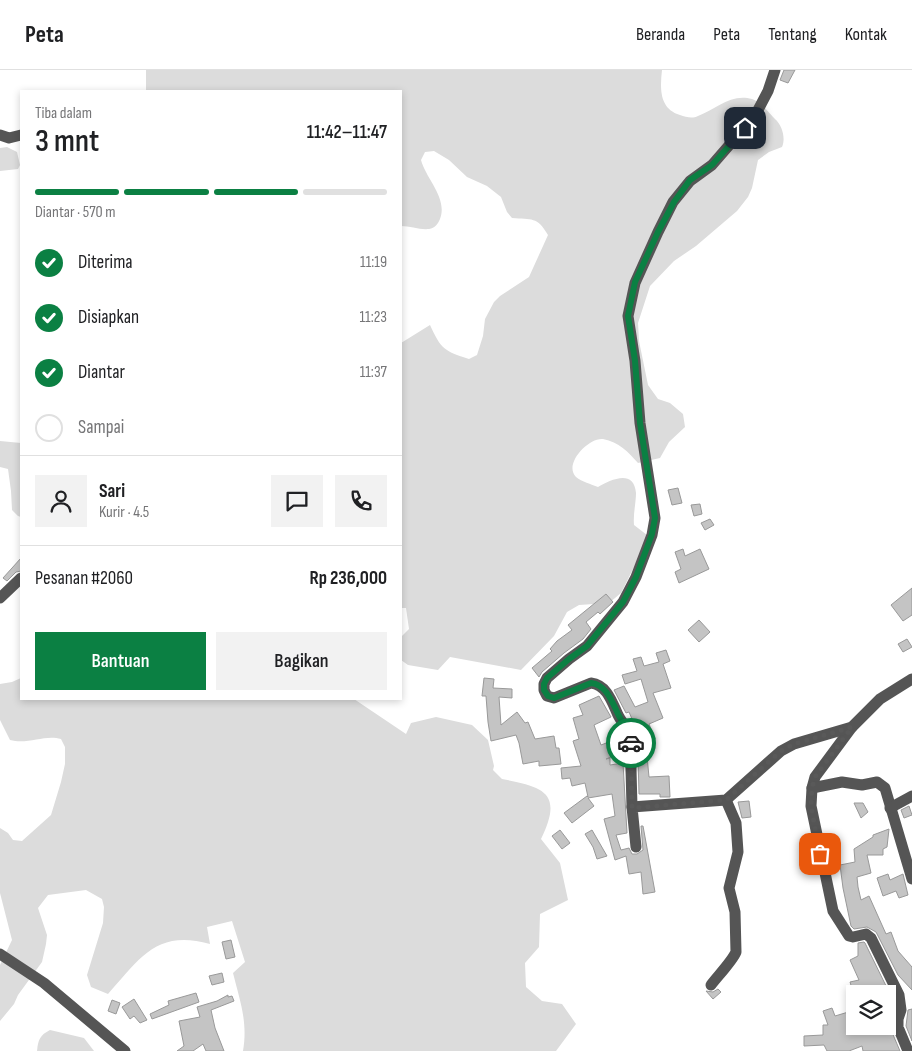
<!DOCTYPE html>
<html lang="id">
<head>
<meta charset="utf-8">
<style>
	:root { --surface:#fff; --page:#f2f2f2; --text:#202124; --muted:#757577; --line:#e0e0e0; --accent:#0b8043 }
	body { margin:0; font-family:"Sofia Sans Condensed",sans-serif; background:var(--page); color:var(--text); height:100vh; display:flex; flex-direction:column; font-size:19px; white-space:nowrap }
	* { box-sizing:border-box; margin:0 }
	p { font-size:16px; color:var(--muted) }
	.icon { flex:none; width:28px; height:28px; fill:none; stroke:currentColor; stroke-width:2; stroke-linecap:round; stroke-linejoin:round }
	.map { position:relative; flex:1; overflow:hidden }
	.sheet { position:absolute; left:20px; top:20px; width:382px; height:610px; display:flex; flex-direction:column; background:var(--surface); border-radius:0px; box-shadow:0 2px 8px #0003 }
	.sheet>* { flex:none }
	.buttons { position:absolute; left:846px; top:915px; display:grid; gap:10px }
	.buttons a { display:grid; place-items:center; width:50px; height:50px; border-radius:0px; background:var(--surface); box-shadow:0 2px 8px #0003; font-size:25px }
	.pin { position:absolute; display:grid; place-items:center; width:42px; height:42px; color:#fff; margin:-21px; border-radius:10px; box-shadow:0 2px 8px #0006 }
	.courier { position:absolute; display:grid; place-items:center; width:50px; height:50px; margin:-25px; border:4px solid #0b8043; border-radius:50%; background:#fff; color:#222; box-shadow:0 1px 6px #0007 }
	.summary em { font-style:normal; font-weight:600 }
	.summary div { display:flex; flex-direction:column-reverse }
	.summary { display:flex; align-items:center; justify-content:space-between; height:85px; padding:0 15px }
	h1 { font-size:32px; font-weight:600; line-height:38px }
	.bar { display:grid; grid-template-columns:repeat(4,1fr); gap:8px 5px; align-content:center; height:60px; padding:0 15px }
	.bar i { height:6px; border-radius:4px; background:var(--line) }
	.bar .selected { background:var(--accent) }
	.bar p { grid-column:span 4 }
	.line { display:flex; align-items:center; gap:12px; padding:0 15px; border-top:1px solid var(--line) }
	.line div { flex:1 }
	.round { display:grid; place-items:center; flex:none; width:52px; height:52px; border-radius:0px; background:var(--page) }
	ol { padding:0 15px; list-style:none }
	li { display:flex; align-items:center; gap:15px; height:55px }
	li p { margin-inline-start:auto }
	li .icon { padding:5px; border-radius:50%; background:var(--accent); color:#fff; stroke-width:4 }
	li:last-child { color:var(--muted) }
	li i { width:28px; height:28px; border:2px solid var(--line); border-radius:50% }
	.button { display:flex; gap:10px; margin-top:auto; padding:10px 15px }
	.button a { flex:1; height:58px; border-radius:0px; background:var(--accent); color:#fff; font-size:20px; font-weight:600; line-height:58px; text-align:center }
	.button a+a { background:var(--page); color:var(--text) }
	header { display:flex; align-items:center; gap:30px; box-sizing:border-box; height:70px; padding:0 25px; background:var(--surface); border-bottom:1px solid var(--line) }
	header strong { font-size:24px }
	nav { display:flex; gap:28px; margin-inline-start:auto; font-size:18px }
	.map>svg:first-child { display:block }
</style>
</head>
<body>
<header>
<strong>Peta</strong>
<nav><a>Beranda</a><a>Peta</a><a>Tentang</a><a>Kontak</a></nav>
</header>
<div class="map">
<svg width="912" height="981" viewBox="0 0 912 981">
	<rect width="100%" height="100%" fill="#fff"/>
	<g fill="#dcdcdc">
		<path d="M146 0H662C660 18 659 39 680 45 686 47 692 49 698 46 716 39 731 23 752 29 760 31 769 43 775 49 782 55 786 68 782 77L769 82 758 90 752 118 748 127 737 141 696 176 674 191 650 216 638 253 639 271 648 315 658 329 670 333 683 344 685 357 669 372 660 388 638 393C628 382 619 372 603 369 589 367 563 394 576 407 582 412 591 414 598 417 610 410 634 398 636 423 636 433 633 444 634 455L647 465 639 487 621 523 609 533 579 535 567 542 554 566 521 600 450 587 438 600 408 595 401 590V567L409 559 406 538H401V273L430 255C441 279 444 281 469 289L477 285 483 266 485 249 494 232 500 226 529 207 548 165C537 146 532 150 512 148L507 142 501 127 487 116 467 107 449 90 434 81 425 82 421 90C426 109 448 128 440 149 438 154 435 158 429 159 420 160 410 156 401 156V21H146Z"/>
		<polygon points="7,77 17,82 20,95 18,99 0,101 0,78"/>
		<polygon points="0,371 21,373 21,447 18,446 12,440 11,421 8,399 0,397"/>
		<path d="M21 608V629H354L406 664 411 653 436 647 472 655 488 670 494 696 493 700 502 709C543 717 564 722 541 769L560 793 568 830 540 844 539 877 525 893 526 917 542 931 562 934 576 954 556 981H243C248 952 240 931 233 903L245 892 232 851 207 857 210 874C157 859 140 888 108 924L91 917 87 905 103 853 104 837 102 829 86 820 48 825 38 838 47 865 46 874 42 892 18 925 14 934 0 951V895L12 870 0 823V758L8 763 13 770 22 771 51 745 61 712 65 694V677L61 669C45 664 28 675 10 670L0 650V614L12 612Z"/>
		<path d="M50 960 84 968 94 981H37C38 970 40 965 50 960Z"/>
	</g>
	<g fill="#c4c4c4" stroke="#999">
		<polygon points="784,0 795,0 788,13 780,10"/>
		<polygon points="678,418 682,433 672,435 668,420"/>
		<polygon points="700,434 702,444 694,446 691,435"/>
		<polygon points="710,449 714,455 705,460 701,453"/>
		<polygon points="683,479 685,486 700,479 709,499 679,513 675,502 681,499 675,482"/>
		<polygon points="21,488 21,501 16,502 7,511 3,508"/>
		<polygon points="912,518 912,545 903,551 891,535"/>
		<polygon points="606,524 613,532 600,544 598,542 586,552 591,559 583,569 564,583 542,602 539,607 532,598 552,581 550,579 557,571 572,560 568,555"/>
		<polygon points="699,550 710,562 699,572 688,560"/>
		<polygon points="907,569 912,577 903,582 898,574"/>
		<polygon points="666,580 670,591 663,594 671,618 653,623 663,648 649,654 655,669 643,674 629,642 626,643 614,620 624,616 635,637 648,632 641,609 625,614 622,605 637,601 633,589 641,587 644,596 659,592 656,583"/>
		<polygon points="484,608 494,609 493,618 512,619 512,628 499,627 501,655 517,642 525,653 528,652 535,669 554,666 556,678 559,678 561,694 539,696 539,691 523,694 519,673 516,665 491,671 488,652 486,626 482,626"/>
		<polygon points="599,626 611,647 594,655 601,675 622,667 623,670 623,675 611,679 611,687 606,689 610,688 610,695 623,693 627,763 616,765 621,780 629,778 632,784 637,784 643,780 641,756 643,756 655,822 643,824 641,802 629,804 626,786 615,790 604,749 615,746 612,724 588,728 594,736 572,753 564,743 587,726 588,727 585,713 572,716 570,708 562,709 561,698 581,696 573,671 579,669 573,648 583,645 579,635"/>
		<polygon points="647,686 649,707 669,706 670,727 660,727 660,724 639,724 638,687"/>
		<polygon points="749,731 751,747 742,748 738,732"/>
		<polygon points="854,733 863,733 868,742 861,748"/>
		<polygon points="909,736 912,745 904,748 901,740"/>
		<polygon points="889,759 887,777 883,779 883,785 867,785 871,803 857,807 858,817 861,830 869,826 886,864 891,862 898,881 912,897 912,920 898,905 876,862 867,857 854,859 851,856 843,818 840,795 855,792 854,779 873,767 873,765"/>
		<polygon points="560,760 570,773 562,779 552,766"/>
		<polygon points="592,760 607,786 597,789 593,777 585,764"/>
		<polygon points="888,804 890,810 903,804 908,825 899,828 896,821 883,826 877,808"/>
		<polygon points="231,870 235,887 226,889 222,872"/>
		<polygon points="864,872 865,873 890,924 866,924 865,919 853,922 850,912 859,910 850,890 858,886 858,873"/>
		<polygon points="222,903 224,912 212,915 209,906"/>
		<polygon points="718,919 721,922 713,929 706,921 713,922"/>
		<polygon points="196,923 199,932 152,949 150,944 169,935 168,931"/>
		<polygon points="228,925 228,927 232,926 234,931 211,940 215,958 224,981 206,981 203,974 193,981 177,981 184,976 179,951 200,947 197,937 217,931"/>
		<polygon points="134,929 147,950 140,953 134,946 130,949 122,937"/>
		<polygon points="112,930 120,933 116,944 108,941"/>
		<polygon points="832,938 835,946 855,940 855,956 888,956 888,950 890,949 891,960 900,981 863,981 862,976 849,981 827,981 824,975 804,976 804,966 823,965 823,955 828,955 823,941"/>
		<polygon points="912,939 912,971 906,956 908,940"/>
	</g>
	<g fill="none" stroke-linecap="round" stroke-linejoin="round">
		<g stroke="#555" stroke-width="11">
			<polyline points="0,65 9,68 21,65"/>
			<polyline points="0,528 21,508"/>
			<polyline points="852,657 815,707 812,718 811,736 833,841 849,866 853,867 866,864 871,868 899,925 901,940 898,949 898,957 908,981"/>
			<polyline points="812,718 842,712 862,715 877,712 885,718 912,809"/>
			<path d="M632 737 630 662C625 656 621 651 618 645 612 632 607 615 591 613L554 628 547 626 544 620V614L547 608 569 589 587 576 623 532 636 507 652 465 655 448 640 353 635 291 628 246 635 213 658 162 673 132 690 111 712 95 745 57 758 40 768 21 775 0"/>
			<polyline points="890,738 912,726"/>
			<polyline points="636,777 632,737 726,730 781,681 794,674 852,657 880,629 912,609"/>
			<polyline points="0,884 44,913 125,981"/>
			<path d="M711 915C717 907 733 890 736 882L735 842 729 818 738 782 736 753 726 730"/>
		</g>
	</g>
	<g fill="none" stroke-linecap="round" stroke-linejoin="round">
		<polyline stroke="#595959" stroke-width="5" stroke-dasharray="0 9" points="631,673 632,738 726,730 781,681 794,674 852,657 815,707 812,718 811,736 820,784"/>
		<path stroke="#0b8043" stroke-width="6" d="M631 673C630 658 624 657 618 644 612 632 607 615 591 613L554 628 548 626 544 620V614L547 608 569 589 587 576 623 532 636 507 652 464 655 448 640 353 635 291 628 246 635 212 658 162 674 132 690 110 712 95 745 58"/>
	</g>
</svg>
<div class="buttons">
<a><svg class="icon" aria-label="layers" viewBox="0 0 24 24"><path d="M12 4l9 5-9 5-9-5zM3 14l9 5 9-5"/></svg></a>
</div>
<div class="pin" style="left:820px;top:784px;background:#ea580c"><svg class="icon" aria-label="bag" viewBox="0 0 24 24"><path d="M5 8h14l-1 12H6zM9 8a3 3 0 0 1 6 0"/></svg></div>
<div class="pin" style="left:745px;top:58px;background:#1f2937"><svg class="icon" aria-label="home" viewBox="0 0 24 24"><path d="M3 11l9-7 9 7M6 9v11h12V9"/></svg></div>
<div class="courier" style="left:631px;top:673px"><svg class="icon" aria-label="car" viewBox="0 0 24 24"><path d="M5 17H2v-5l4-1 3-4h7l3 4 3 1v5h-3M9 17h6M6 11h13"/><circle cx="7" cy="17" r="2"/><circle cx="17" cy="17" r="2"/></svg></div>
<section class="sheet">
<div class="summary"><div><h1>3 mnt</h1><p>Tiba dalam</p></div><em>11:42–11:47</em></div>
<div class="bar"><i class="selected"></i><i class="selected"></i><i class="selected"></i><i></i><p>Diantar · 570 m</p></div>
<ol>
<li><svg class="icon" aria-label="check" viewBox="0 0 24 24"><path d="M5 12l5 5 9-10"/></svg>Diterima<p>11:19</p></li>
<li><svg class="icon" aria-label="check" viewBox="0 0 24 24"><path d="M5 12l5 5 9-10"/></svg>Disiapkan<p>11:23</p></li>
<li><svg class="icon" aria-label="check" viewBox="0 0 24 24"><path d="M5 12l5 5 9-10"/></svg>Diantar<p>11:37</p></li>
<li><i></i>Sampai</li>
</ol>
<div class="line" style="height:90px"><a class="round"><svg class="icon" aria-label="person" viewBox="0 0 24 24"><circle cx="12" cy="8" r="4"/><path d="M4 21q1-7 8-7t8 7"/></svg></a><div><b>Sari</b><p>Kurir · 4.5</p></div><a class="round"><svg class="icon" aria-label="chat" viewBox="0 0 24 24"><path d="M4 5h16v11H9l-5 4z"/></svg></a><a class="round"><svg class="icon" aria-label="phone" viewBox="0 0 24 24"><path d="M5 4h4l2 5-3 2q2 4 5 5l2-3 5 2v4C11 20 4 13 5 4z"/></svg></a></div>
<div class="line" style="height:65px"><div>Pesanan #2060</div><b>Rp 236,000</b></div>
<div class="button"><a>Bantuan</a><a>Bagikan</a></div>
</section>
</div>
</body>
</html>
